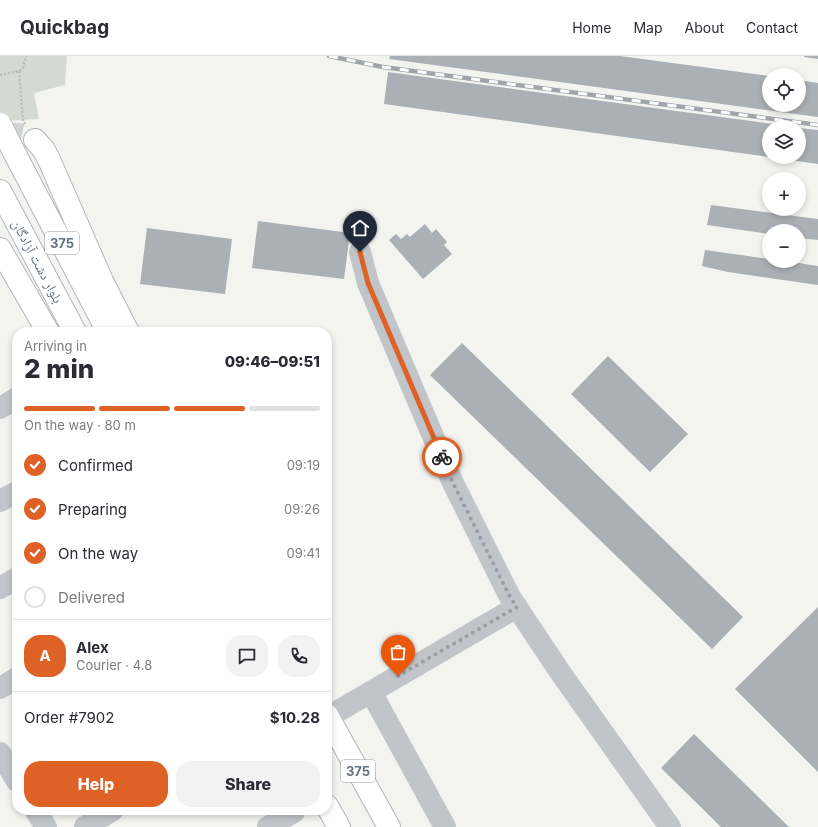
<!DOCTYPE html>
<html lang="en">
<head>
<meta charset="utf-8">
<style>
	:root { --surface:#fff; --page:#f2f2f3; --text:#2b2b33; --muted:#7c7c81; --line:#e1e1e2; --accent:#de6125 }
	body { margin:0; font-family:Inter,"Noto Naskh Arabic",sans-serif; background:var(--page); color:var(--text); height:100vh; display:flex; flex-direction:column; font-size:15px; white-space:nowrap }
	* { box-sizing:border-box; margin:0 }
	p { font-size:13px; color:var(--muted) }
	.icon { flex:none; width:22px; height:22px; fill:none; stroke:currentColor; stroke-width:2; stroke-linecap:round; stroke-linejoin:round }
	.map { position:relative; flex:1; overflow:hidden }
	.sheet { position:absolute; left:12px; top:271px; width:320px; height:488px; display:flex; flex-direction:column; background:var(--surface); border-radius:16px; box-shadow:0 2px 6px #0003 }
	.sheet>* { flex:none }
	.controls { position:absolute; left:762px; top:12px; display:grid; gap:8px }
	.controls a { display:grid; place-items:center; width:44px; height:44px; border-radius:50%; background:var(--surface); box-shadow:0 2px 6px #0003; font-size:20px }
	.pin { position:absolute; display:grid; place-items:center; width:34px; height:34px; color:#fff; margin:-41px -17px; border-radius:50% 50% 50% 0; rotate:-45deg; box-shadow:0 0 4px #0007 }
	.pin .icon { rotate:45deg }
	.courier { position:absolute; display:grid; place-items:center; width:40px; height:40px; margin:-20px; border:3px solid #de6125; border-radius:50%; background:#fff; color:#222; box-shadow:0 1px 5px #0007 }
	.overview em { font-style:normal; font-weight:800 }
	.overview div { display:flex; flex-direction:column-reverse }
	.overview { display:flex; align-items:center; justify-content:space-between; height:68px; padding:0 12px }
	h1 { font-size:26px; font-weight:800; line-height:30px }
	.bar { display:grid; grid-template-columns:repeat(4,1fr); gap:6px 4px; align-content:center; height:48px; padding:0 12px }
	.bar i { height:5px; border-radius:3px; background:var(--line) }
	.bar .on { background:var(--accent) }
	.bar p { grid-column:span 4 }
	.line { display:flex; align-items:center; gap:10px; padding:0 12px; border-top:1px solid var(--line) }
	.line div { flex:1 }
	.round { display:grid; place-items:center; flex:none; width:42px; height:42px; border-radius:16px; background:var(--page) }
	ol { padding:0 12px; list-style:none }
	li { display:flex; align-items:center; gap:12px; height:44px }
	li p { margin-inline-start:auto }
	li .icon { padding:4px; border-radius:50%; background:var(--accent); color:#fff; stroke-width:4 }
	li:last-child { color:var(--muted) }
	li i { width:22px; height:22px; border:2px solid var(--line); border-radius:50% }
	.primary-button { display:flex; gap:8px; margin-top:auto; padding:8px 12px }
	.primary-button a { flex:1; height:46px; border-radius:16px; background:var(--accent); color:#fff; font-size:16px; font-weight:800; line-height:46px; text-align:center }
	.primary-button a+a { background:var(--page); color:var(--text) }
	header { display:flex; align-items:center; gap:24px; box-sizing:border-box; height:56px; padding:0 20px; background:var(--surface); border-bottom:1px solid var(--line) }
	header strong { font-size:19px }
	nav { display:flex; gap:22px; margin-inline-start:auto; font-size:14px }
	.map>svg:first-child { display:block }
</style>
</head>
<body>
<header>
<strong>Quickbag</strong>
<nav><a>Home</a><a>Map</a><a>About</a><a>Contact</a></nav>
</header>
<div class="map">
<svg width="818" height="771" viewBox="0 0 818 771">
	<rect width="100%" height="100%" fill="#f3f4f0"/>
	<polygon fill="#d4dad1" points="0,0 67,0 65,29 34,37 39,63 0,65"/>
	<g fill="#aab0b5">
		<polygon points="390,0 620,0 769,20 769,49 799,49 799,24 818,27 818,61 389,3"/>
		<polygon points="804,0 818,0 818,3 804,1"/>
		<polygon points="388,16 788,70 787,71 769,71 769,101 384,48"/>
		<polygon points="799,72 818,74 818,108 777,102 799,101"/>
		<polygon points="711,149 818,163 818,184 799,182 799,175 769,175 769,178 707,169"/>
		<polygon points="258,165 350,177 344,223 252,212"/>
		<polygon points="425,168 432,177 436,173 447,186 444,189 452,198 423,223 389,184 396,178 401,183 407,178 410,181"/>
		<polygon points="147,172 232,183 225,238 140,228"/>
		<polygon points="705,194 769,203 769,205 785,205 818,210 818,229 728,216 702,210"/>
		<polygon points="462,287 743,561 712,593 430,319"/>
		<polygon points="608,300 688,378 650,416 571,338"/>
		<polygon points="818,551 818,716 735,633"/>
		<polygon points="694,678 789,771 721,771 661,712"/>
	</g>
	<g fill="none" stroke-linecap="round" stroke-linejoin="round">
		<path stroke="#cfd3d4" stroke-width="22" stroke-dasharray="22 11" stroke-linecap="butt" d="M0 78C14 77 23 77 35 84"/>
		<g stroke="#b2b6ba" stroke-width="24">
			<g id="major">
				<polyline points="35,84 44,94 50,106 102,225 128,276"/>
				<polyline points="15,98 108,276"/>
				<polyline points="0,135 75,276"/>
				<polyline points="0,193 48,276"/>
				<polyline points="327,659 389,771"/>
				<polyline points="327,750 339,771"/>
			</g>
		</g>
		<g stroke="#b9bbbd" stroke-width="2.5" stroke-dasharray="2 2" stroke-linecap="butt">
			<polyline points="19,15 23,65 25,68"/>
			<polyline points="0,19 19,15 23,12 26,0"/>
		</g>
		<g stroke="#c1c4c8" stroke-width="22">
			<polyline points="360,196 368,227 452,425 510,541 560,616 670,771"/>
			<polyline points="0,352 17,342"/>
			<polyline points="0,445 17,436"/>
			<polyline points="0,532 17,522"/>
			<polyline points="0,632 17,622"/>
			<polyline points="371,636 445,771"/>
			<polyline points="328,661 517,551"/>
			<polyline points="0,697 17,725"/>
			<polyline points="35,754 46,771"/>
			<polyline points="85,771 113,754"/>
			<polyline points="268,771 294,756"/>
		</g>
		<use href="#major" stroke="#fff" stroke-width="22"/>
		<g stroke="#a0a5ab" stroke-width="4.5">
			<polyline id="rail" points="329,0 383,11 818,69"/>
		</g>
		<use href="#rail" stroke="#fff" stroke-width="3" stroke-dasharray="9" stroke-linecap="butt"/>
		<g stroke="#b2b6ba" stroke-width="24" stroke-linecap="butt">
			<polyline id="major-bridge" points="0,68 15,98"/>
		</g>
		<use href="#major-bridge" stroke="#fff" stroke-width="22"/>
	</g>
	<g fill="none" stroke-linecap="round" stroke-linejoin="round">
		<polyline stroke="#959fa7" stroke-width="4" stroke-dasharray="0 7.2" points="398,620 517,551 510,541 452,425 442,401"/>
		<polyline stroke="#de6125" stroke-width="5" points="360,196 368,227 442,401"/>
	</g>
	<g text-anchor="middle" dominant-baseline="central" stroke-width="4" stroke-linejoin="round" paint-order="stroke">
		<g fill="#fff" stroke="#929ca6" stroke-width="1">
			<rect x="45" y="176" width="34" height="22" rx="3"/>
			<rect x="341" y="704" width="34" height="22" rx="3"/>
		</g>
		<g font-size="13" font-weight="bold" fill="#637180">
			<text x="62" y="187">375</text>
			<text x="358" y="715">375</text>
		</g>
		<g font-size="14" fill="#637180" stroke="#fff">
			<text transform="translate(38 205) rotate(62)">بلوار دشت آزادگان</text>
		</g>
	</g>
</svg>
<div class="controls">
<a><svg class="icon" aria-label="locate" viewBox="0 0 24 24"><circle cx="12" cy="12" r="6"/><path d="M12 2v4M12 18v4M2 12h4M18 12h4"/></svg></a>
<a><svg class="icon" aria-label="layers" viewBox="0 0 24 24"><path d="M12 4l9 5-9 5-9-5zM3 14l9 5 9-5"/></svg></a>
<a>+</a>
<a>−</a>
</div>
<div class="pin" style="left:398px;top:620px;background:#ea580c"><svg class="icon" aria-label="bag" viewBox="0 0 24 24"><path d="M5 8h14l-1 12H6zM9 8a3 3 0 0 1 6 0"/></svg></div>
<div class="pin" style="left:360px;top:196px;background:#1f2937"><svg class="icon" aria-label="home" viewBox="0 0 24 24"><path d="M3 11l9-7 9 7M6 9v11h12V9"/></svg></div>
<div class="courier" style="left:442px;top:401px"><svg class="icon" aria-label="bike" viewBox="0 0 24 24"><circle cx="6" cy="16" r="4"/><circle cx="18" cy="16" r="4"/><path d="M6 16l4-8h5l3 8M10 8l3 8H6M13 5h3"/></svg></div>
<section class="sheet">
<div class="overview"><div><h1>2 min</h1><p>Arriving in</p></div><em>09:46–09:51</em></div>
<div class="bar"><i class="on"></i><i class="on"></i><i class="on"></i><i></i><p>On the way · 80 m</p></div>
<ol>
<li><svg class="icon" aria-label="check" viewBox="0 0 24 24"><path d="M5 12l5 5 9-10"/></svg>Confirmed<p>09:19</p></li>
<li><svg class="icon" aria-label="check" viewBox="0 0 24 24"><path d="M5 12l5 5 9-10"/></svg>Preparing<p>09:26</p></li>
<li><svg class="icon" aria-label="check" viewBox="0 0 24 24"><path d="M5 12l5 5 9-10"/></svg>On the way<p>09:41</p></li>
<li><i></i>Delivered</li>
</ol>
<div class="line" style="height:72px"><b class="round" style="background:var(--accent);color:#fff">A</b><div><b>Alex</b><p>Courier · 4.8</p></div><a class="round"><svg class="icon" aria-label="chat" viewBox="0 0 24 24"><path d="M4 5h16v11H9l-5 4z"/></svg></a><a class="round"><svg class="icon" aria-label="phone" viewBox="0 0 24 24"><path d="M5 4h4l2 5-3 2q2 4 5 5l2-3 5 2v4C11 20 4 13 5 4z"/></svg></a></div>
<div class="line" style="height:52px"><div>Order #7902</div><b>$10.28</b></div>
<div class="primary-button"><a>Help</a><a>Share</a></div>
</section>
</div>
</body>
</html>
